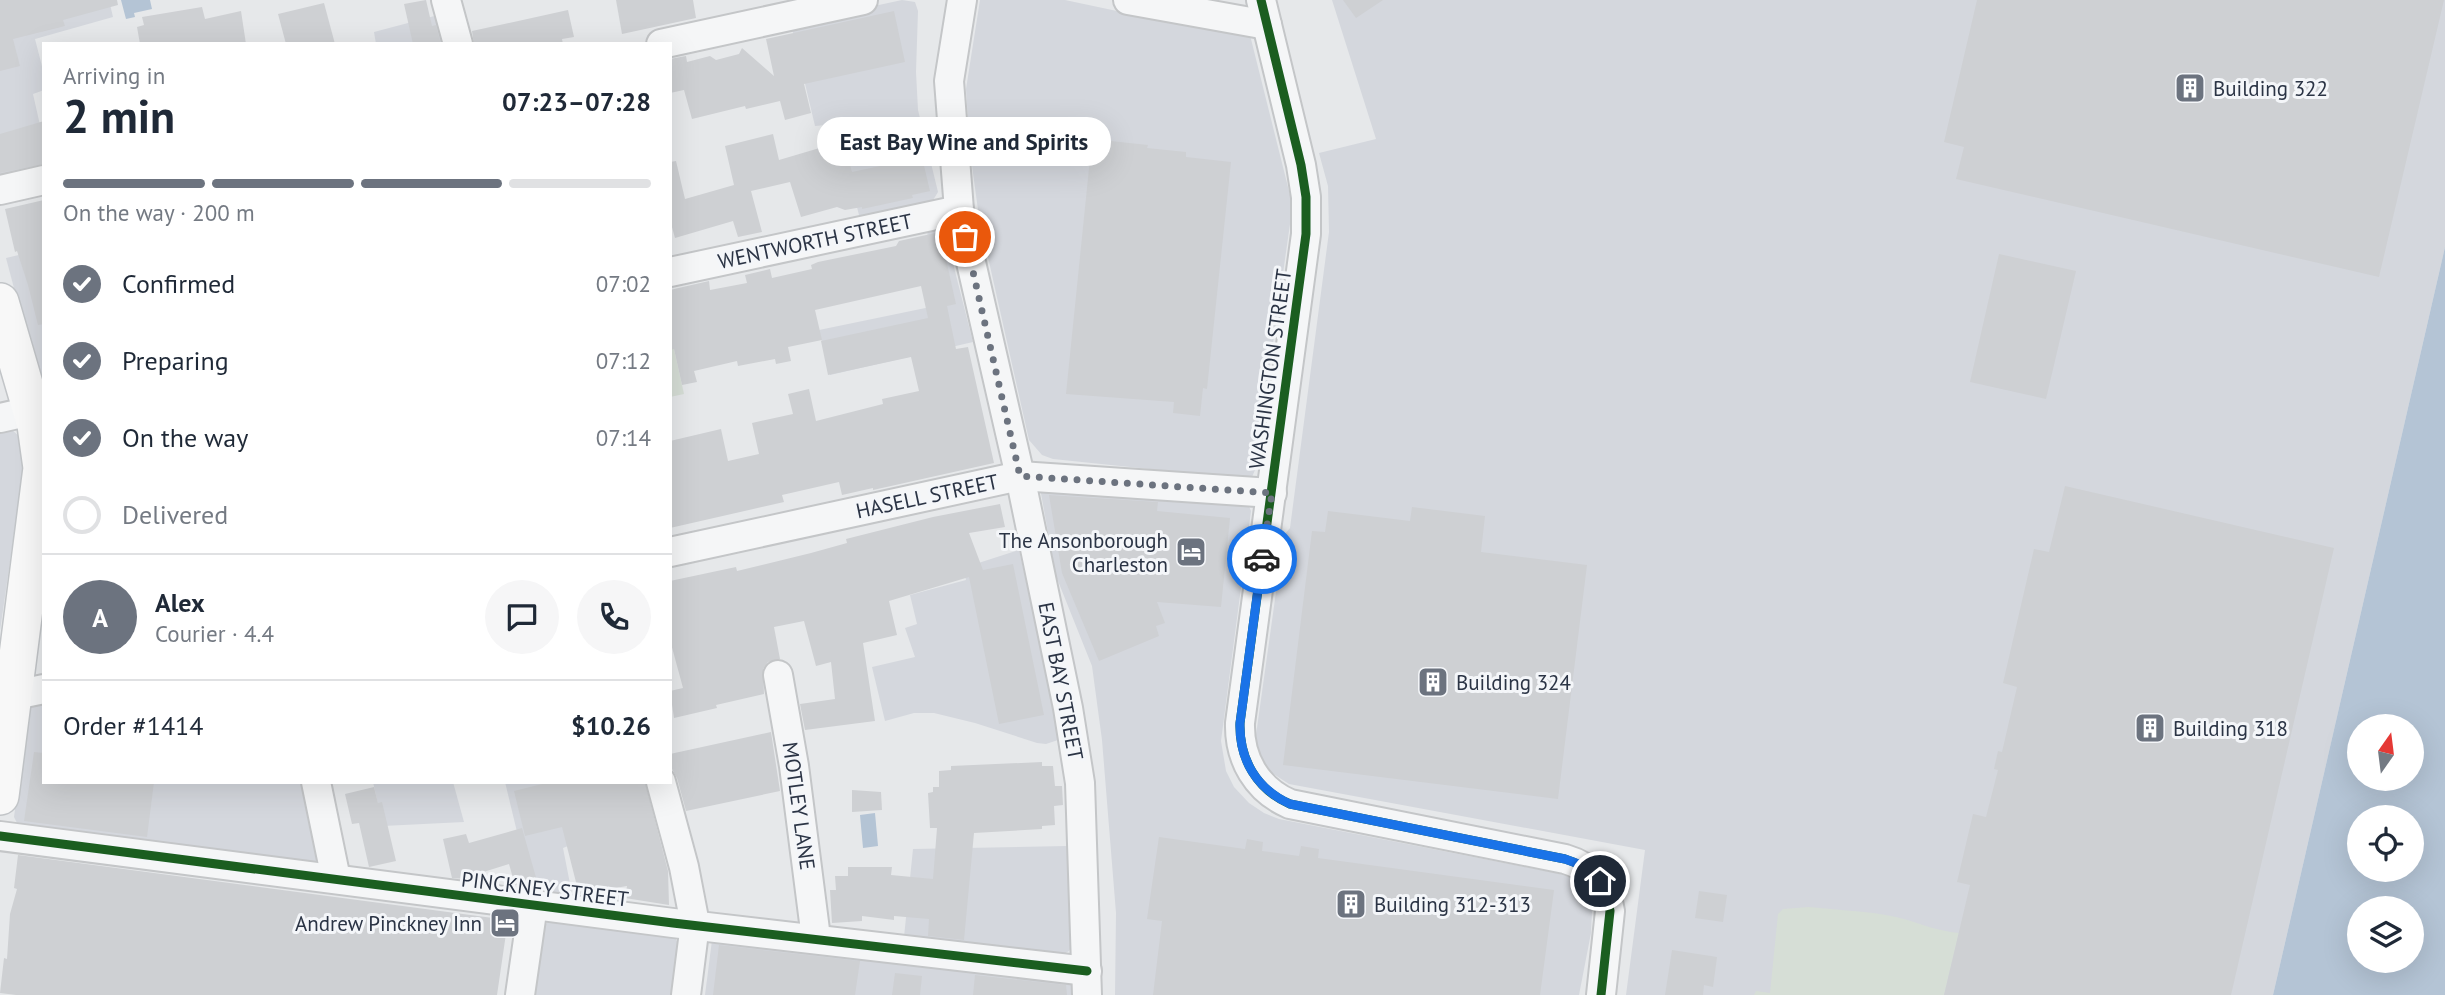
<!DOCTYPE html>
<html lang="en">
<head>
<meta charset="utf-8">
<style>
	:root { --surface:#fff; --page:#f6f6f7; --text:#1f2937; --muted:#747a83; --line:#e0e1e3; --accent:#6c737f }
	body { margin:0; font-family:"PT Sans",sans-serif; background:var(--page); color:var(--text); height:100vh; display:flex; flex-direction:column; font-size:26px; white-space:nowrap }
	* { box-sizing:border-box; margin:0 }
	p { font-size:23px; color:var(--muted) }
	.icon { flex:none; width:38px; height:38px; fill:none; stroke:currentColor; stroke-width:2; stroke-linecap:round; stroke-linejoin:round }
	.map { position:relative; flex:1; overflow:hidden }
	.sheet { position:absolute; left:42px; top:42px; width:630px; height:742px; display:flex; flex-direction:column; background:var(--surface); border-radius:0px; box-shadow:0 7px 28px #0002 }
	.sheet>* { flex:none }
	.needle { width:46px; rotate:14deg }
	.tools { position:absolute; left:2347px; top:714px; display:grid; gap:14px }
	.tools a { display:grid; place-items:center; width:77px; height:77px; border-radius:50%; background:var(--surface); box-shadow:0 7px 28px #0002; font-size:35px }
	.pin { position:absolute; display:grid; place-items:center; width:60px; height:60px; color:#fff; margin:-30px; border:4px solid #fff; border-radius:50%; box-shadow:0 2px 7px #0007 }
	.courier { position:absolute; display:grid; place-items:center; width:70px; height:70px; margin:-35px; border:5px solid #1a73e8; border-radius:50%; background:#fff; color:#222; box-shadow:0 2px 9px #0007 }
	.bubble { position:absolute; height:49px; border-radius:24px; background:var(--surface); box-shadow:0 7px 28px #0002; font-size:23px; font-weight:800; line-height:49px; text-align:center }
	.summary em { font-style:normal; font-weight:800 }
	.summary div { display:flex; flex-direction:column-reverse }
	.summary { display:flex; align-items:center; justify-content:space-between; height:119px; padding:0 21px }
	h1 { font-size:46px; font-weight:800; line-height:52px }
	.bar { display:grid; grid-template-columns:repeat(4,1fr); gap:10px 7px; align-content:center; height:84px; padding:0 21px }
	.bar i { height:9px; border-radius:5px; background:var(--line) }
	.bar .current { background:var(--accent) }
	.bar p { grid-column:span 4 }
	.line { display:flex; align-items:center; gap:18px; padding:0 21px; border-top:2px solid var(--line) }
	.line div { flex:1 }
	.round { display:grid; place-items:center; flex:none; width:74px; height:74px; border-radius:37px; background:var(--page) }
	ol { padding:0 21px; list-style:none }
	li { display:flex; align-items:center; gap:21px; height:77px }
	li p { margin-inline-start:auto }
	li .icon { padding:7px; border-radius:50%; background:var(--accent); color:#fff; stroke-width:4 }
	li:last-child { color:var(--muted) }
	li i { width:38px; height:38px; border:4px solid var(--line); border-radius:50% }
	.map>svg:first-child { display:block }
</style>
</head>
<body>
<div class="map">
<svg width="2445" height="995" viewBox="0 0 2445 995">
	<rect width="100%" height="100%" fill="#e6e8ea"/>
	<g fill="#d4d7dd">
		<polygon points="0,0 109,0 113,17 35,39 44,74 44,90 33,94 44,143 44,170 0,179"/>
		<polygon points="902,0 915,2 918,11 916,72 918,110 938,192 930,205 860,219 836,124 815,126 791,24"/>
		<polygon points="980,0 1065,0 1197,28 1250,35 1291,199 1291,217 1255,470 1252,477 1246,479 1053,459 1042,455 1029,440 979,217 970,151 966,89"/>
		<polygon points="1332,0 2445,0 2445,247 2273,995 1626,995 1645,850 1289,784 1269,771 1259,757 1255,742 1284,535 1290,528 1329,232 1328,186 1319,153 1376,139"/>
		<polygon points="442,14 450,44 376,44 374,32"/>
		<polygon points="926,226 939,227 945,232 973,342 830,375 819,330 940,305"/>
		<polygon points="44,249 44,381 36,371 6,258"/>
		<polygon points="0,426 12,430 20,437 24,464 0,631"/>
		<polygon points="1040,488 1177,494 1187,502 1216,504 1228,499 1248,504 1251,511 1221,741 1226,771 1234,787 1249,803 1264,813 1279,819 1556,873 1569,877 1586,894 1592,912 1591,933 1579,995 1115,995 1116,913 1102,740 1092,666 1056,576"/>
		<polygon points="1019,550 1061,739 1046,744 1037,743 975,723 934,713 914,713 885,721 872,667 915,657 905,628 917,624 910,595 966,580 963,568"/>
		<polygon points="44,697 44,782 307,782 320,852 318,866 18,825 14,817 29,708 32,702"/>
		<polygon points="373,782 453,782 464,822 383,826"/>
		<polygon points="505,782 576,782 590,837 563,848 573,899 532,894"/>
		<polygon points="1067,846 1074,943 1069,951 1062,955 904,937 913,849"/>
		<polygon points="549,920 675,937 679,946 672,995 535,995 544,927"/>
		<polygon points="712,940 1072,979 1073,995 705,995"/>
	</g>
	<g fill="#d6ded6">
		<polygon points="670,349 674,349 684,394 670,397"/>
		<path d="M1809 907C1837 910 1869 911 1896 917 1917 922 1936 931 1959 933L1944 995H1754L1756 991 1770 993 1778 914 1783 909Z"/>
	</g>
	<g fill="#b4c4d5" fill-rule="evenodd">
		<polygon points="121,0 150,0 152,9 134,13 135,17 126,19"/>
		<path d="M2445 247V995H2273ZM2359 726H2412V779H2359ZM2412 817V870H2359V817ZM2412 908V961H2359V908Z"/>
		<polygon points="875,813 878,846 863,848 860,815"/>
	</g>
	<g fill="#ced0d3">
		<polygon points="0,0 117,0 118,5 63,20 65,26 13,39 20,66 0,71"/>
		<polygon points="426,0 432,26 436,25 441,44 413,44 404,4"/>
		<polygon points="616,0 693,0 696,18 622,34"/>
		<polygon points="1343,0 1383,0 1356,18"/>
		<polygon points="1977,0 2444,0 2379,277 1956,179 1964,147 1944,142"/>
		<polygon points="324,3 335,44 286,44 278,14"/>
		<polygon points="202,7 205,19 241,11 246,44 140,44 137,27 144,25 142,17"/>
		<polygon points="568,10 574,37 562,39 563,44 474,44 472,31"/>
		<polygon points="894,11 905,62 804,84 811,113 785,120 780,101 746,109 745,106 692,119 684,90 670,93 670,59 686,56 687,62 710,56 716,60 739,54 742,48 774,76 766,39"/>
		<polygon points="44,121 44,164 0,173 0,134"/>
		<polygon points="773,134 779,160 823,147 822,142 842,137 852,172 922,157 930,191 912,195 913,198 862,209 862,207 845,210 837,207 801,217 790,182 751,191 762,232 738,237 733,221 675,238 670,220 670,162 676,161 685,199 734,185 725,146"/>
		<polygon points="1092,139 1148,145 1147,148 1186,152 1186,157 1231,162 1207,389 1203,388 1200,416 1173,413 1174,402 1066,394"/>
		<polygon points="44,200 44,324 38,325 28,285 17,251 15,252 5,209"/>
		<polygon points="940,232 956,304 947,306 956,349 968,347 994,463 873,490 873,488 842,495 839,482 782,495 784,502 670,528 670,441 721,429 728,461 759,454 752,423 793,414 788,394 809,389 816,421 883,404 882,399 919,391 911,357 828,375 821,341 928,318 921,286 815,310 822,340 788,347 791,361 776,364 775,359 738,366 737,361 694,371 697,382 682,385 674,349 670,350 670,290 709,281 710,290 747,283 745,275 770,269 772,278 812,269 811,265 818,262 896,246 899,241"/>
		<polygon points="1999,254 2076,271 2046,399 1970,382"/>
		<polygon points="2065,486 2334,548 2231,995 1944,995 1970,885 1957,882 1973,814 1986,817 1998,770 1994,769 1998,751 2002,752 2017,687 2003,683 2034,549 2049,552"/>
		<polygon points="1049,495 1158,502 1157,511 1230,518 1221,607 1157,602 1165,623 1156,626 1159,636 1099,661 1062,573"/>
		<polygon points="1000,504 1005,527 969,533 983,570 1013,564 1044,715 999,724 969,577 889,601 897,635 863,643 875,721 805,730 800,704 835,699 831,662 816,666 804,621 774,627 780,659 768,662 763,669 764,694 716,705 717,708 674,718 670,691 683,688 670,640 670,581 736,567 737,571 811,553 847,543 846,539 933,517"/>
		<polygon points="1412,507 1485,516 1481,552 1587,565 1558,799 1283,765 1312,531 1325,532 1328,511 1410,521"/>
		<polygon points="771,732 780,791 686,811 677,778 672,769 670,754"/>
		<polygon points="34,752 44,753 44,782 154,782 147,837 24,821"/>
		<polygon points="1042,762 1042,766 1053,766 1055,786 1062,786 1063,805 1054,806 1055,825 1042,826 1042,829 974,833 964,940 928,936 929,919 894,916 894,920 862,916 862,921 832,923 830,890 836,890 835,876 848,876 848,867 892,867 891,875 933,879 937,828 930,828 928,793 933,792 933,787 939,787 939,771 951,770 951,766"/>
		<polygon points="550,782 645,782 668,871 669,905 625,898 627,886 579,894 562,827 525,836 514,791"/>
		<polygon points="374,787 378,803 382,802 396,861 369,867 359,823 352,824 345,794"/>
		<polygon points="852,790 881,792 882,810 852,812"/>
		<polygon points="522,828 539,888 515,885 509,864 477,874 479,880 452,878 443,839 466,834 469,843"/>
		<polygon points="1159,837 1245,849 1247,839 1263,842 1262,851 1299,856 1301,846 1319,849 1318,858 1554,890 1540,995 1153,995 1162,921 1147,919"/>
		<polygon points="18,855 508,920 497,995 16,995 0,993 4,958 7,959 10,914 17,889 14,888"/>
		<polygon points="1699,891 1727,895 1723,922 1695,918"/>
		<polygon points="719,945 860,961 855,995 713,995"/>
		<polygon points="1672,950 1717,957 1713,987 1704,985 1703,995 1665,995"/>
		<polygon points="895,973 922,976 920,995 892,995"/>
		<polygon points="975,975 1066,985 1067,995 973,995"/>
	</g>
	<g fill="none" stroke-linecap="round" stroke-linejoin="round">
		<g stroke="#c4c6c8" stroke-width="32">
			<g id="minor">
				<polyline points="446,0 458,44"/>
				<polyline points="962,0 949,81 959,210 1020,476 1068,708 1080,783 1087,995"/>
				<polyline points="1128,0 1267,25"/>
				<path d="M1261 0 1301 165 1306 197V234L1240 723C1239 759 1257 790 1290 804L1565 859C1592 867 1606 884 1610 911L1601 995"/>
				<polyline points="661,44 863,0"/>
				<polyline points="0,190 44,180"/>
				<polyline points="670,272 959,210"/>
				<polyline points="0,418 44,408"/>
				<polyline points="670,552 1020,476 1272,493"/>
				<polyline points="778,675 794,766 816,938"/>
				<polyline points="0,698 44,689"/>
				<polyline points="316,782 336,879"/>
				<polyline points="661,782 684,867 695,924 686,995"/>
				<polyline points="0,836 673,923 1087,971"/>
				<polyline points="520,995 533,905"/>
			</g>
		</g>
		<g stroke="#c2c5c8" stroke-width="40">
			<polyline id="major" points="0,302 36,425 42,468 0,796"/>
		</g>
		<use href="#minor" stroke="#f5f6f7" stroke-width="28"/>
		<use href="#major" stroke="#f8f8f8" stroke-width="37"/>
		<g stroke="#f4f6f9" stroke-width="13">
			<g id="cycleway">
				<path d="M1261 0 1301 165 1306 197V234L1240 723C1239 759 1257 790 1290 804L1565 859C1592 867 1606 884 1610 911L1601 995"/>
				<polyline points="0,836 673,923 1087,971"/>
			</g>
		</g>
		<use href="#cycleway" stroke="#1b5e20" stroke-width="9"/>
	</g>
	<g fill="none" stroke-linecap="round" stroke-linejoin="round">
		<polyline stroke="#6c737f" stroke-width="7" stroke-dasharray="0 12.6" points="965,237 1020,476 1272,493 1262,559"/>
		<path stroke="#1a73e8" stroke-width="9" d="M1262 559 1240 723C1239 760 1257 789 1290 804L1565 859 1584 866 1600 881"/>
	</g>
	<defs>
		<g id="building-square" transform="scale(1.575)"><rect x="-9" y="-9" width="18" height="18" rx="4" fill="#6c737f" stroke="#f4f6f9"/><path d="M-4-6H4V6H1V3H-1V6H-4ZM-2.5-4.3h1.7v1.8h-1.7ZM.8-4.3h1.7v1.8H.8ZM-2.5-1h1.7V.8h-1.7ZM.8-1h1.7V.8H.8Z" fill="#fff"/></g>
		<g id="hotel-square" transform="scale(1.575)"><rect x="-9" y="-9" width="18" height="18" rx="4" fill="#6c737f" stroke="#f4f6f9"/><path d="M-6-4.5h1.5V1H6V5H4.5V3h-9V5H-6ZM-4 0a1.8 1.8 0 1 1 3.6 0ZM.5 0V-2.5h3Q6-2.5 6 0Z" fill="#fff"/></g>
	</defs>
	<g fill-rule="evenodd">
		<use href="#building-square" x="2190" y="88"/>
		<use href="#hotel-square" x="1191" y="552"/>
		<use href="#building-square" x="1433" y="682"/>
		<use href="#building-square" x="2150" y="728"/>
		<use href="#building-square" x="1351" y="904"/>
		<use href="#hotel-square" x="505" y="923"/>
	</g>
	<g text-anchor="middle" dominant-baseline="central" stroke-width="6" stroke-linejoin="round" paint-order="stroke">
		<g font-size="21" fill="#2b3445" stroke="#f4f6f9" text-anchor="start">
			<text x="2213" y="88">Building 322</text>
			<text x="1168" y="540" text-anchor="end">The Ansonborough<tspan x="1168" dy="24">Charleston</tspan></text>
			<text x="1456" y="682">Building 324</text>
			<text x="2173" y="728">Building 318</text>
			<text x="1374" y="904">Building 312-313</text>
			<text x="482" y="923" text-anchor="end">Andrew Pinckney Inn</text>
		</g>
		<g font-size="21" fill="#2b3445" stroke="#f4f6f9">
			<text transform="translate(815 241) rotate(-12)">WENTWORTH STREET</text>
			<text transform="translate(1270 369) rotate(-82)">WASHINGTON STREET</text>
			<text transform="translate(927 496) rotate(-12)">HASELL STREET</text>
			<text transform="translate(1061 681) rotate(79)">EAST BAY STREET</text>
			<text transform="translate(799 806) rotate(82)">MOTLEY LANE</text>
			<text transform="translate(545 889) rotate(7)">PINCKNEY STREET</text>
		</g>
	</g>
</svg>
<div class="tools">
<a><svg class="needle" viewBox="-14 -14 28 28"><path d="M0-13l5 13h-10z" fill="#e53935"/><path d="M0 13l5-13h-10z" fill="#747a83"/></svg></a>
<a><svg class="icon" aria-label="locate" viewBox="0 0 24 24"><circle cx="12" cy="12" r="6"/><path d="M12 2v4M12 18v4M2 12h4M18 12h4"/></svg></a>
<a><svg class="icon" aria-label="layers" viewBox="0 0 24 24"><path d="M12 4l9 5-9 5-9-5zM3 14l9 5 9-5"/></svg></a>
</div>
<div class="pin" style="left:965px;top:237px;background:#ea580c"><svg class="icon" aria-label="bag" viewBox="0 0 24 24"><path d="M5 8h14l-1 12H6zM9 8a3 3 0 0 1 6 0"/></svg></div>
<div class="pin" style="left:1600px;top:881px;background:#1f2937"><svg class="icon" aria-label="home" viewBox="0 0 24 24"><path d="M3 11l9-7 9 7M6 9v11h12V9"/></svg></div>
<div class="courier" style="left:1262px;top:559px"><svg class="icon" aria-label="car" viewBox="0 0 24 24"><path d="M5 17H2v-5l4-1 3-4h7l3 4 3 1v5h-3M9 17h6M6 11h13"/><circle cx="7" cy="17" r="2"/><circle cx="17" cy="17" r="2"/></svg></div>
<div class="bubble" style="left:817px;top:117px;width:294px">East Bay Wine and Spirits</div>
<section class="sheet">
<div class="summary"><div><h1>2 min</h1><p>Arriving in</p></div><em>07:23–07:28</em></div>
<div class="bar"><i class="current"></i><i class="current"></i><i class="current"></i><i></i><p>On the way · 200 m</p></div>
<ol>
<li><svg class="icon" aria-label="check" viewBox="0 0 24 24"><path d="M5 12l5 5 9-10"/></svg>Confirmed<p>07:02</p></li>
<li><svg class="icon" aria-label="check" viewBox="0 0 24 24"><path d="M5 12l5 5 9-10"/></svg>Preparing<p>07:12</p></li>
<li><svg class="icon" aria-label="check" viewBox="0 0 24 24"><path d="M5 12l5 5 9-10"/></svg>On the way<p>07:14</p></li>
<li><i></i>Delivered</li>
</ol>
<div class="line" style="height:126px"><b class="round" style="background:var(--accent);color:#fff">A</b><div><b>Alex</b><p>Courier · 4.4</p></div><a class="round"><svg class="icon" aria-label="chat" viewBox="0 0 24 24"><path d="M4 5h16v11H9l-5 4z"/></svg></a><a class="round"><svg class="icon" aria-label="phone" viewBox="0 0 24 24"><path d="M5 4h4l2 5-3 2q2 4 5 5l2-3 5 2v4C11 20 4 13 5 4z"/></svg></a></div>
<div class="line" style="height:91px"><div>Order #1414</div><b>$10.26</b></div>
</section>
</div>
</body>
</html>
